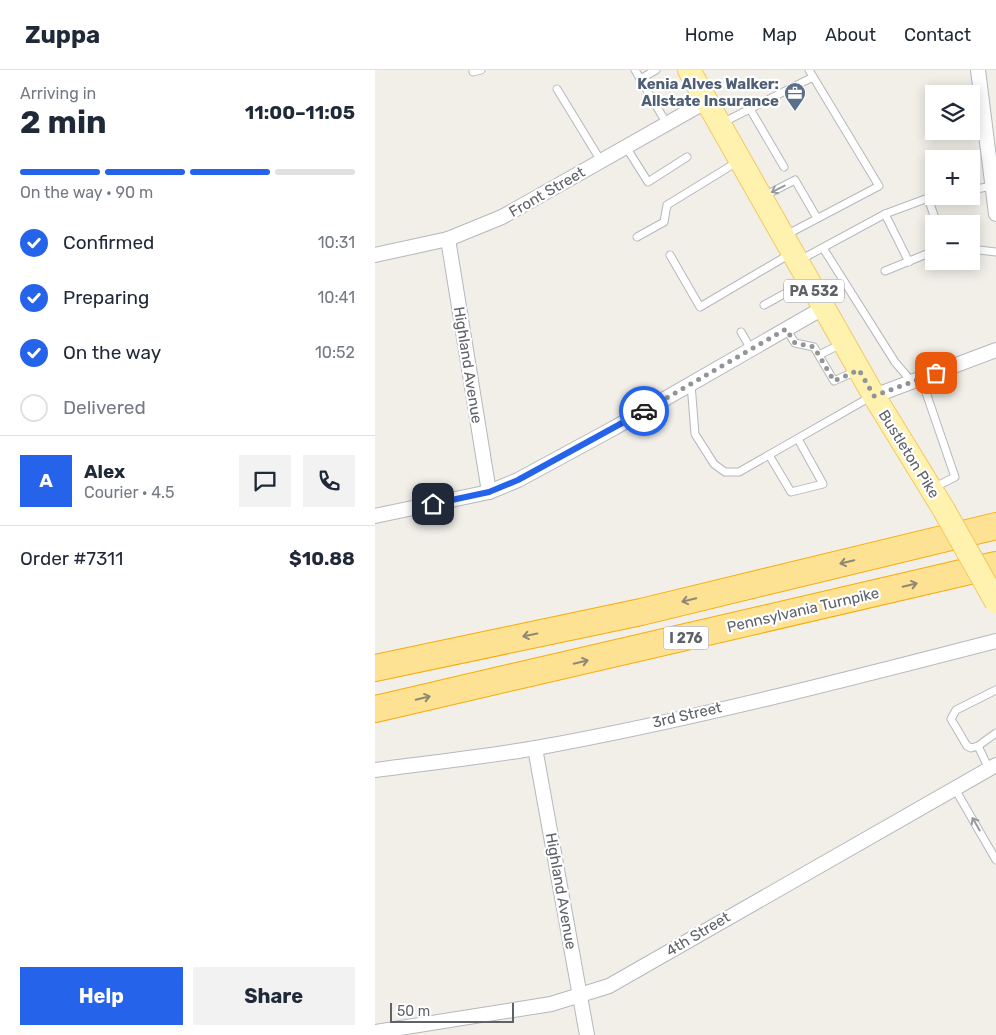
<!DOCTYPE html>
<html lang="en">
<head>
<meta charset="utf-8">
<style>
	:root { --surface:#fff; --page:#f2f2f3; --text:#1f2937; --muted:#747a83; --line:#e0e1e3; --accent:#2563eb }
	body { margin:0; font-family:Rubik,sans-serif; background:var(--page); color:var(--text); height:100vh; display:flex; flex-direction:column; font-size:19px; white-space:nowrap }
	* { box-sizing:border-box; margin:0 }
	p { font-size:16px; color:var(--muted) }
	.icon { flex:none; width:28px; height:28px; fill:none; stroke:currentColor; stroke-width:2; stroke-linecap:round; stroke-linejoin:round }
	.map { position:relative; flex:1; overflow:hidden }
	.sheet { display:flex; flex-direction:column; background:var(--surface); width:375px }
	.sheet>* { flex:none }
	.buttons { position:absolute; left:550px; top:15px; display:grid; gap:10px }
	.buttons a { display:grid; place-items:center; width:55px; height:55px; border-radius:0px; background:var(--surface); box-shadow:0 2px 12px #0003; font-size:25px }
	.scale { position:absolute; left:15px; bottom:12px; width:124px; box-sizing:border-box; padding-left:5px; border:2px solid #5f6368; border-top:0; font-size:14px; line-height:18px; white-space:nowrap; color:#5f6368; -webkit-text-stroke:4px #fff; paint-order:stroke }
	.pin { position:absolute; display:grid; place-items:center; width:42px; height:42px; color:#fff; margin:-21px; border-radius:10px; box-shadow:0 2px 8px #0006 }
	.courier { position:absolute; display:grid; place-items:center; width:50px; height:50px; margin:-25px; border:4px solid #2563eb; border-radius:50%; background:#fff; color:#222; box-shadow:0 1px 6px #0007 }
	.overview em { font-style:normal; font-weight:700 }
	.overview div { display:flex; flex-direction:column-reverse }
	.overview { display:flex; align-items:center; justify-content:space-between; height:85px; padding:0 20px }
	h1 { font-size:32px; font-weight:700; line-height:38px }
	.bar { display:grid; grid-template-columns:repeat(4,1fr); gap:8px 5px; align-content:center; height:60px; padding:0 20px }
	.bar i { height:6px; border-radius:4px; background:var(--line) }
	.bar .active { background:var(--accent) }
	.bar p { grid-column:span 4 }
	.line { display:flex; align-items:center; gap:12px; padding:0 20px; border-top:1px solid var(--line) }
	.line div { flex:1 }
	.round { display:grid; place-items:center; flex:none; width:52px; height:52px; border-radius:0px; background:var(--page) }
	ol { padding:0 20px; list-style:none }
	li { display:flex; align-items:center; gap:15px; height:55px }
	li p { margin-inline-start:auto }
	li .icon { padding:5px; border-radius:50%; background:var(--accent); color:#fff; stroke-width:4 }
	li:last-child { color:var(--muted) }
	li i { width:28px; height:28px; border:2px solid var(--line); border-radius:50% }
	.action { display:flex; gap:10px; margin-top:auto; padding:10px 20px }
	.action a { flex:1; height:58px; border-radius:0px; background:var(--accent); color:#fff; font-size:20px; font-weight:700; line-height:58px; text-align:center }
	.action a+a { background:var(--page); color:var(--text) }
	header { display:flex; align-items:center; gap:30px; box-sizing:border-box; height:70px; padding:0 25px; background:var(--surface); border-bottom:1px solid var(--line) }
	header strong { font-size:24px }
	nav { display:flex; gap:28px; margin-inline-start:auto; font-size:18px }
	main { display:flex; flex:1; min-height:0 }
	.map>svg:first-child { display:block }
</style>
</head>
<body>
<header>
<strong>Zuppa</strong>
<nav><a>Home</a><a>Map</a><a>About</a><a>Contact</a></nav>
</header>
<main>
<section class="sheet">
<div class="overview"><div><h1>2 min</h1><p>Arriving in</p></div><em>11:00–11:05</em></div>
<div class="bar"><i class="active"></i><i class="active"></i><i class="active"></i><i></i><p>On the way · 90 m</p></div>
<ol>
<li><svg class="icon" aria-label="check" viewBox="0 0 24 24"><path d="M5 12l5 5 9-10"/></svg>Confirmed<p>10:31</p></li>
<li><svg class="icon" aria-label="check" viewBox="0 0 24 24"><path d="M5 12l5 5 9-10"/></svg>Preparing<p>10:41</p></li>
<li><svg class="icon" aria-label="check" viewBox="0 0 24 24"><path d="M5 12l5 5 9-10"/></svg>On the way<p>10:52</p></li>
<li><i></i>Delivered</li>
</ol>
<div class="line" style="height:90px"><b class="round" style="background:var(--accent);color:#fff">A</b><div><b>Alex</b><p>Courier · 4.5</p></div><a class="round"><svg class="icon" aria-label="chat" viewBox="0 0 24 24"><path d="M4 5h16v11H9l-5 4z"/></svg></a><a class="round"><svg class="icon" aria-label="phone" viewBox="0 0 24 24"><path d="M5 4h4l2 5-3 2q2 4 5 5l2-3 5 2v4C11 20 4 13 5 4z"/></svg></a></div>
<div class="line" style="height:65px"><div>Order #7311</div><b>$10.88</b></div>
<div class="action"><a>Help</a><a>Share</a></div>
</section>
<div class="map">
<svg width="621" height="965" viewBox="0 0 621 965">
	<rect width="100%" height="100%" fill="#f1efe8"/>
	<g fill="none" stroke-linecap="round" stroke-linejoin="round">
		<g stroke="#b5b8bc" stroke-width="9">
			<g id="lane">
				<polyline points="260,0 292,54"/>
				<polyline points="98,2 106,0"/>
				<polyline points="265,9 281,0"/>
				<polyline points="182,19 226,91"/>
				<polyline points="375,39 409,97"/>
				<polyline points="347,53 438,7"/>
				<polyline points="251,77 273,112 312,87"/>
				<polyline points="596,120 617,116"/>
				<polyline points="389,126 420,110 442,148"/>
				<polyline points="561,126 553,128 562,154"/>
				<polyline points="510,144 534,192"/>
				<polyline points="411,165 504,116 434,0"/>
				<polyline points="262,167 289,152 292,135 362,92"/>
				<polyline points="448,178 520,292 537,312"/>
				<polyline points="596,179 621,182"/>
				<polyline points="295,185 325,237 415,184"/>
				<polyline points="425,190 510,144 553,128"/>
				<polyline points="510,201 559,181"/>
				<polyline points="389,235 431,212"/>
				<polyline points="411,259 420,273 439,277 459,311 481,301"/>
				<polyline points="366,262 376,279"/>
				<polyline points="444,285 466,274"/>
				<polyline points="546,308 580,407 558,418"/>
				<polyline points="316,314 320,364 339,394 350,402 364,402 497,326"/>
				<polyline points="394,385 416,422 448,414 423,369"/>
				<polyline points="603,676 621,663"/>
				<polyline points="614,699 603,676 596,678 592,676 576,649 581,640 621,620"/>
				<polyline points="580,719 621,790"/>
			</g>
		</g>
		<g stroke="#b5b8bc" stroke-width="16">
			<g id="street">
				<polyline points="603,0 621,144"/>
				<polyline points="73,169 114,422"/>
				<polyline points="0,185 73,169 127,147 332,31"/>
				<polyline points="499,326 621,280"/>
				<polyline points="0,446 114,422 143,410 239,358 448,238"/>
				<polyline points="160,678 212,965"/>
				<path d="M0 700C54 693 108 687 161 678 315 650 470 610 621 571"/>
				<polyline points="0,962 176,934 234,916 621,695"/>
			</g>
		</g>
		<g stroke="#f2c960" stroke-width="24">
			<polyline id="primary" points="314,0 499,326 569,440"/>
		</g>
		<g stroke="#f9ab00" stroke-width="28">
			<g id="highway">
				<polyline points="0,598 266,542 621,456"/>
				<polyline points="0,639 621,495"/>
			</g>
		</g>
		<use href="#lane" stroke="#fff" stroke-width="7"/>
		<use href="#street" stroke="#fff" stroke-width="14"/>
		<use href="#primary" stroke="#fff2af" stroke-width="22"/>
		<use href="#highway" stroke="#fde293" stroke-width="26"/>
		<g stroke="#f2c960" stroke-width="24" stroke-linecap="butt">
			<polyline id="primary-bridge" points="569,440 621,532"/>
		</g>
		<use href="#primary-bridge" stroke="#fff2af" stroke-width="22"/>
	</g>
	<defs><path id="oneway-shaft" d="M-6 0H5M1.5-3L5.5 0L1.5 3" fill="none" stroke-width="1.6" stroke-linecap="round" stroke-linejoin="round" transform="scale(1.25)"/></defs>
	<g stroke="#979a9d">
		<use href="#oneway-shaft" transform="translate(403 119) rotate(153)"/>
		<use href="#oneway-shaft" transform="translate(601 754) rotate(-120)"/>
	</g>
	<g stroke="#8e8975">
		<use href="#oneway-shaft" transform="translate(472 492) rotate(166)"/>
		<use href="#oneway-shaft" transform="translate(535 515) rotate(-13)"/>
		<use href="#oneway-shaft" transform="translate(314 530) rotate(166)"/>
		<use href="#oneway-shaft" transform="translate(155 565) rotate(168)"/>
		<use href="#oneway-shaft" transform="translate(206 592) rotate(-13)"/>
		<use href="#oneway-shaft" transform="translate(48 628) rotate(-13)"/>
	</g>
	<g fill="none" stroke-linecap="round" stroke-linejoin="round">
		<polyline stroke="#929495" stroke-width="5" stroke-dasharray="0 9" points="269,341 411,259 420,273 439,277 459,311 484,300 499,326 561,303"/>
		<polyline stroke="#2563eb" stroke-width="6" points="58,434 114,422 143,410 269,341"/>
	</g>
	<defs>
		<g id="office-pin" transform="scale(1.125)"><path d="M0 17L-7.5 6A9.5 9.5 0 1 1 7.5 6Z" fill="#5c6f8a" stroke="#fff"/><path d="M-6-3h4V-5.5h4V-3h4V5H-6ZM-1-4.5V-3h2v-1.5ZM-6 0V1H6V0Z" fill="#fff"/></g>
	</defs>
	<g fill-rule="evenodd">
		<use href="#office-pin" x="420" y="23"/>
	</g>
	<g text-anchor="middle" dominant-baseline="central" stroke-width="4.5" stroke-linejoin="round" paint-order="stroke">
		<g fill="#fff" stroke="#8f9295" stroke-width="1">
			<rect x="409" y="209.5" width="60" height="23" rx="4"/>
			<rect x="288.5" y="556.5" width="45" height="23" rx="4"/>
		</g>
		<g font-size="14" font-weight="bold" fill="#5f6368">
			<text x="439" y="221">PA 532</text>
			<text x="311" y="568">I 276</text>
		</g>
		<g font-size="15" font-weight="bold" fill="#4e5e75" stroke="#fff" text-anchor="end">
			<text x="404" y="14">Kenia Alves Walker:<tspan x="404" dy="17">Allstate Insurance</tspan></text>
		</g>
		<g font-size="15" fill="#5f6368" stroke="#fff">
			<text transform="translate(172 122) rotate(-30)">Front Street</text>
			<text transform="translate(93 295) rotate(81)">Highland Avenue</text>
			<text transform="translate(534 384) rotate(58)">Bustleton Pike</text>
			<text transform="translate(428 540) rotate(-13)">Pennsylvania Turnpike</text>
			<text transform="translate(312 645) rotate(-13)">3rd Street</text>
			<text transform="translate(186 821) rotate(80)">Highland Avenue</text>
			<text transform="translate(323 864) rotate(-31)">4th Street</text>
		</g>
	</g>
</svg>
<div class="buttons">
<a><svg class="icon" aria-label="layers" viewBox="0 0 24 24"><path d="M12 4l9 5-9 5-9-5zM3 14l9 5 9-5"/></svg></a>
<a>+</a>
<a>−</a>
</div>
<div class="scale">50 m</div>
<div class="pin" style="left:561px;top:303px;background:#ea580c"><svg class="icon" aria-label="bag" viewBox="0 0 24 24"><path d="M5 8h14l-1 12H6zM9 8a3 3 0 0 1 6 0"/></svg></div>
<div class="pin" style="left:58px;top:434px;background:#1f2937"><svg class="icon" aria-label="home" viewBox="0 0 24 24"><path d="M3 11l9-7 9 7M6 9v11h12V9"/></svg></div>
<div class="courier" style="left:269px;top:341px"><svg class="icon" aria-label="car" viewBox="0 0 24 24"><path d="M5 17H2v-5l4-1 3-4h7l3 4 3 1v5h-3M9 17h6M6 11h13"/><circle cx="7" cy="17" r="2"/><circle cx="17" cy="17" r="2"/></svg></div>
</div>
</main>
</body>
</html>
